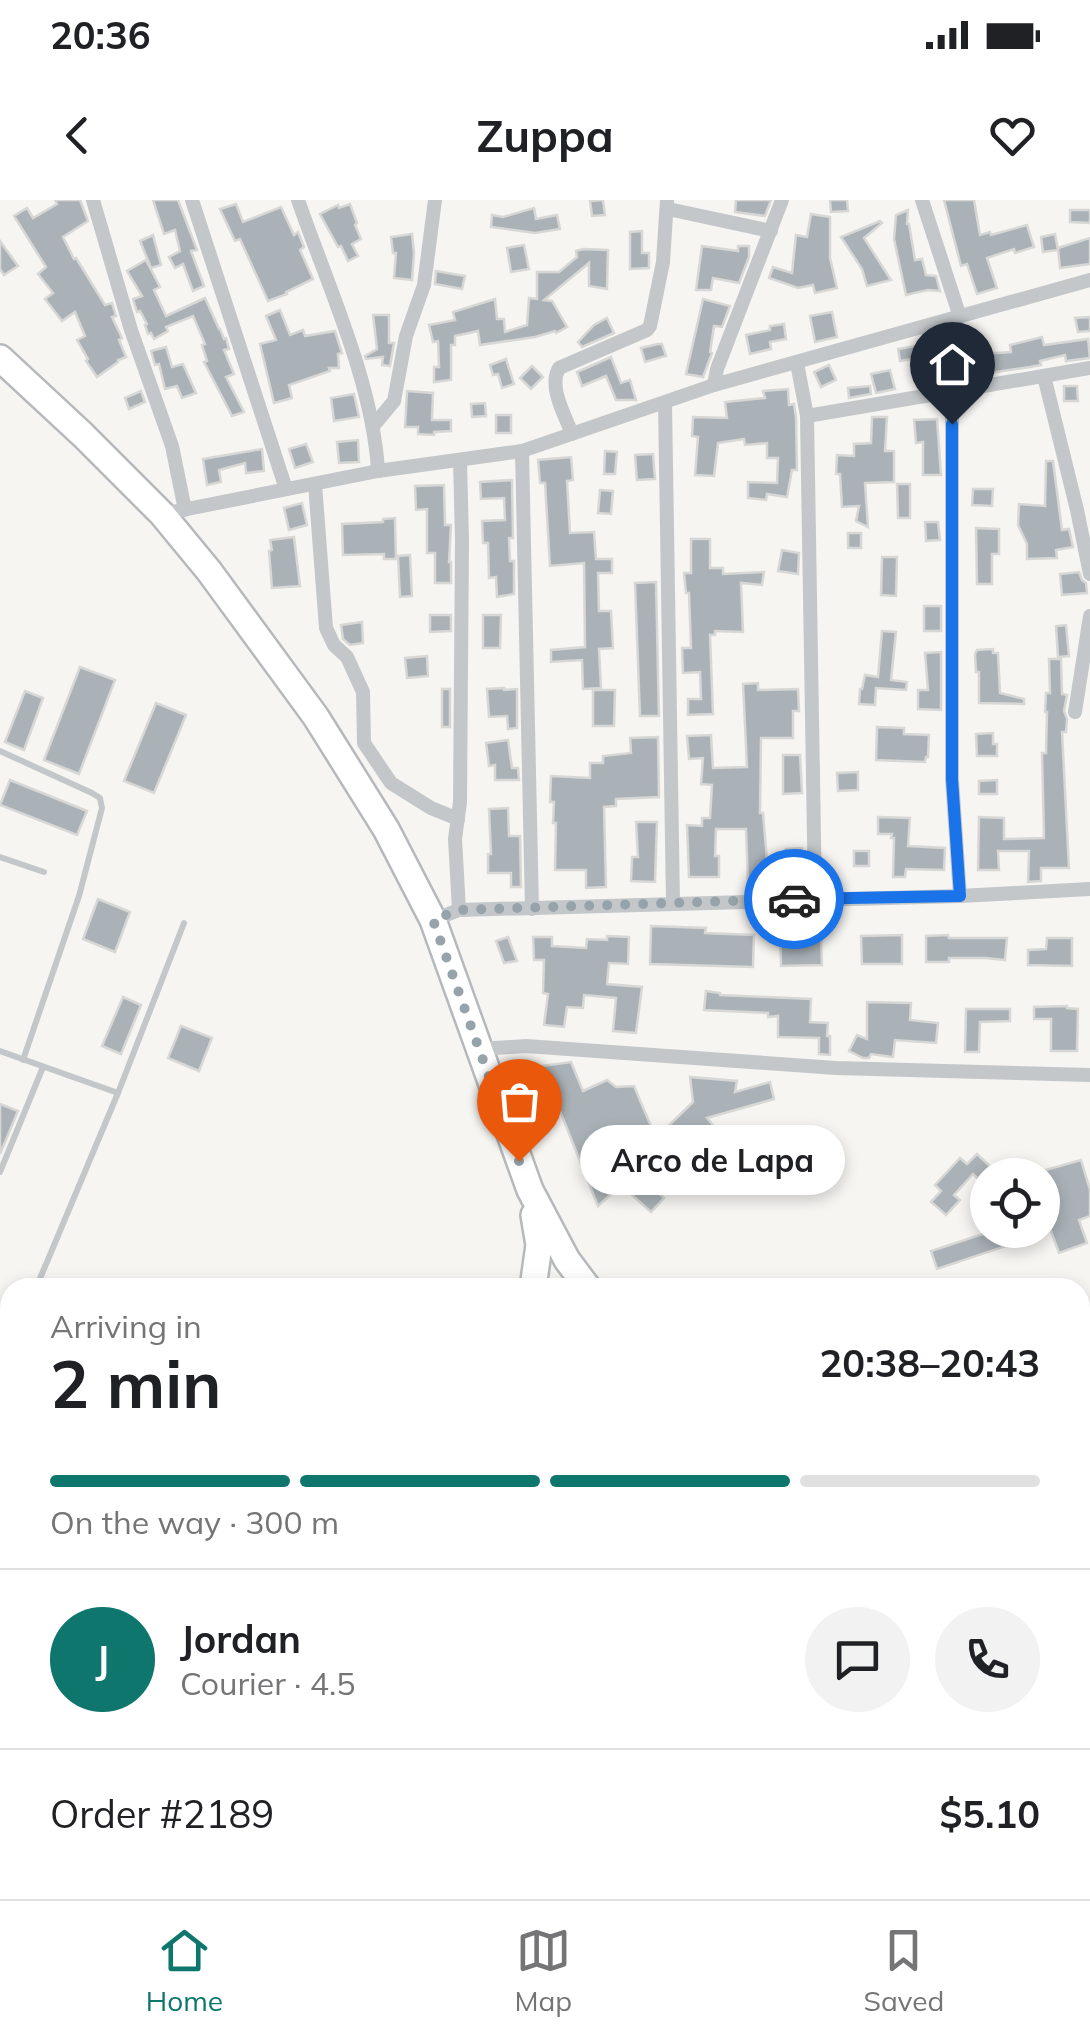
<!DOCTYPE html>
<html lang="en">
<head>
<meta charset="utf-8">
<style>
	:root { --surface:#fff; --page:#f2f2f2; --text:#202124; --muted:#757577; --line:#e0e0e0; --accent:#0f766e }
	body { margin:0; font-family:Mulish,sans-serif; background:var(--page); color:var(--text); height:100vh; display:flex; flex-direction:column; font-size:38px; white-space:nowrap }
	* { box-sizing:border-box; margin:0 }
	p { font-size:32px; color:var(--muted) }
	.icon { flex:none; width:55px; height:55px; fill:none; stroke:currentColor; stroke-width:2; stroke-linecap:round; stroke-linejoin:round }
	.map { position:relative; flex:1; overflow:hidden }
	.sheet { position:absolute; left:0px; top:1078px; width:1090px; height:622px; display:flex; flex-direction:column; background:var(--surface); border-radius:30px 30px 0 0; box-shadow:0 5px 15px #0003 }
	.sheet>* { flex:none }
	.buttons { position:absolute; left:970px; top:958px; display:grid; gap:20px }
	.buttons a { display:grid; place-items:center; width:90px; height:90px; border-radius:50%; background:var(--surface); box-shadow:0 5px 15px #0003; font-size:50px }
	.pin { position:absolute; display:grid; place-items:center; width:85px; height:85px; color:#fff; margin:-102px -42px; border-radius:50% 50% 50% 0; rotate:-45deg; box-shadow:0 0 10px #0007 }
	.pin .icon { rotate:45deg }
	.courier { position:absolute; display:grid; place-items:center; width:100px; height:100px; margin:-50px; border:8px solid #1a73e8; border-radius:50%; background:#fff; color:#222; box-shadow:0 2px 12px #0007 }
	.bubble { position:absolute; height:70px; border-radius:35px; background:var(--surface); box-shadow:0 5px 15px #0003; font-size:32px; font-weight:700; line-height:70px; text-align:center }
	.overview em { font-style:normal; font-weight:700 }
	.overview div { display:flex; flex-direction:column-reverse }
	.overview { display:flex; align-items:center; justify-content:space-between; height:170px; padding:0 50px }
	h1 { font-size:65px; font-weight:700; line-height:75px }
	.bar { display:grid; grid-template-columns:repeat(4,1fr); gap:15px 10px; align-content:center; height:120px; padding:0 50px }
	.bar i { height:12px; border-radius:8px; background:var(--line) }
	.bar .active { background:var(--accent) }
	.bar p { grid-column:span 4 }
	.line { display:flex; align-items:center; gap:25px; padding:0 50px; border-top:2px solid var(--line) }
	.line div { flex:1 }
	.round { display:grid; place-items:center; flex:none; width:105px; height:105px; border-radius:52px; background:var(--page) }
	.status { display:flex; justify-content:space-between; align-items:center; height:70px; padding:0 50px; background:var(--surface); direction:ltr }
	.status svg { height:28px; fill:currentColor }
	header { display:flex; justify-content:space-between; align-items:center; height:130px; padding:0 50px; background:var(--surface); font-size:45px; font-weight:700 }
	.dock { display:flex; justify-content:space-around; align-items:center; height:140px; border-top:2px solid var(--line); background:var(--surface); font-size:28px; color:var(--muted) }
	.dock a { display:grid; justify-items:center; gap:5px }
	.dock .active { color:var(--accent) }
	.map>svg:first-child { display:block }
</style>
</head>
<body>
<div class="status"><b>20:36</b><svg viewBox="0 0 49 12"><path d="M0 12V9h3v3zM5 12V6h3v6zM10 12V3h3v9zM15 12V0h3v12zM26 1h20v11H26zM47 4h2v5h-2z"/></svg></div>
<header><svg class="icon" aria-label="back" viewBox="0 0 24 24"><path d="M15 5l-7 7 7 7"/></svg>Zuppa<svg class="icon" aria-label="heart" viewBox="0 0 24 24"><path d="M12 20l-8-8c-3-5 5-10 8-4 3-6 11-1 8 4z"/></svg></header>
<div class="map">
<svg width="1090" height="1699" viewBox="0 0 1090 1699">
	<rect width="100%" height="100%" fill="#f6f5f2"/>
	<polygon fill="#e6e7e5" points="1080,1285 1090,1285 1090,1699 514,1699 512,1690 1080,1690"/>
	<g fill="#aab2b7" stroke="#d7d7d5" stroke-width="2.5">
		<polygon points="55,0 80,0 88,21 63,37 74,59 76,58 105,105 112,103 116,116 112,117 122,138 119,140 126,157 118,160 118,162 97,177 86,161 88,159 77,140 85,136 75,112 62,121 45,99 53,93 38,74 46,67 14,16 27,8 33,18 57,4"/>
		<polygon points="153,0 178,0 197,50 191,51 204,86 193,91 183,64 175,68 169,57 180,51 175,30 164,34"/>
		<polygon points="603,0 605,15 592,16 590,1"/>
		<polygon points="736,0 771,0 765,16 735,12"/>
		<polygon points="830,0 847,0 848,11 831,12"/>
		<polygon points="944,0 974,0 980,35 990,32 991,35 1027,25 1034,47 1015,53 1014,49 987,58 997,88 977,94 967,64 961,66"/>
		<polygon points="236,4 243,22 281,7 294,35 298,32 304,47 300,50 313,79 286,92 287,94 268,101 240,39 235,41 220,9"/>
		<polygon points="350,4 357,23 355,25 361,39 352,44 358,56 348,61 341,46 338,47 320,14 338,5 339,8"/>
		<polygon points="534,8 536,19 557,15 560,29 535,33 491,27 492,15 503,17"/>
		<polygon points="908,10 907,24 909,24 915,60 922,59 926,75 936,76 940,91 928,90 906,95 894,39 896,15"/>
		<polygon points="1070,10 1090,10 1090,23 1070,22"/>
		<polygon points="811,14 830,17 830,58 837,88 815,93 813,85 798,88 769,78 773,67 792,73 796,35 807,37"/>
		<polygon points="880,21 882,23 864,38 891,80 867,86 862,69 841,37"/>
		<polygon points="642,31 642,53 649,53 649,68 630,69 630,32"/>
		<polygon points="412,34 414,53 412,80 394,78 396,53 393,53 391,37"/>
		<polygon points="1055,34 1058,50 1043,52 1041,37"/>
		<polygon points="153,35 161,65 151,68 140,41"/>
		<polygon points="1090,38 1090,64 1060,68 1058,48"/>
		<polygon points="0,41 18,66 4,75 0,69"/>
		<polygon points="524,45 529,69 511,72 507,48"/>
		<polygon points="702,46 738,51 738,46 749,46 749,57 739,83 713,78 711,90 696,90"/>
		<polygon points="583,49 608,50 607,89 589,86 589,63 544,100 552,101 567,127 556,133 555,131 535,137 480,145 478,131 455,136 455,145 451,145 451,180 434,182 434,167 439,167 438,141 433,142 429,125 455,120 453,112 495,99 497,119 504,119 505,132 527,125 529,98 537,99 537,72 559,72 577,57 576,51"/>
		<polygon points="146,60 160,87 154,90 166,116 205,98 219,129 220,129 224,139 226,138 229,149 224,150 234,174 226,177 244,212 232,216 204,162 207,161 202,145 205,144 193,116 166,127 168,131 154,139 151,133 148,134 145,125 147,124 140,111 137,112 133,99 142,96 127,71"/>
		<polygon points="436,71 465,76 462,89 435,84"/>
		<polygon points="703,99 730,106 722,127 714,126 710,152 712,153 703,177 686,174"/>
		<polygon points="280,110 290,135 303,130 305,136 335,131 342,153 338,154 339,168 329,168 330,171 289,185 292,198 274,203 260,144 276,140 266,116"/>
		<polygon points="832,112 837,137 815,142 810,116"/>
		<polygon points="373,115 389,115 389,143 394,143 390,166 382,165 383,157 366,159 365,156 377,149"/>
		<polygon points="1090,117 1090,131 1078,132 1075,118"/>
		<polygon points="607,118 614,133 582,147 578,142 594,125"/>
		<polygon points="784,124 786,139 770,142 771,149 750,154 746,135 770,130 770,126"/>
		<polygon points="1042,137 1044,145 1088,139 1090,158 1066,161 1065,155 1040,161 1041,165 1030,167 982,174 981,154 1011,152 1010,145"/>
		<polygon points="944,141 947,153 900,161 898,149"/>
		<polygon points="658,144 662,144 666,156 645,162 641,148"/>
		<polygon points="166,147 172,167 183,164 196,193 182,198 177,186 165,189 159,164 155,165 151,151"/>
		<polygon points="611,157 621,183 630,180 636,200 616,200 606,176 582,186 577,172"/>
		<polygon points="506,159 514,184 502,188 498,174 493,175 490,165"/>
		<polygon points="829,165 836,180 821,187 814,172"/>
		<polygon points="532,166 543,177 531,189 520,178"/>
		<polygon points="890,170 895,189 876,193 871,174"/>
		<polygon points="870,186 871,194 849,198 848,188"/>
		<polygon points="1064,186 1077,186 1078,201 1064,201"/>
		<polygon points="788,189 789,205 794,204 796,217 797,270 792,270 787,297 767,294 766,300 748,298 748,282 777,283 778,258 767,258 767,243 745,245 744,239 718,243 714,276 695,275 698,237 692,236 693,217 727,218 725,202 765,198 763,191"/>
		<polygon points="141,191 145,202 129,209 125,198"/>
		<polygon points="407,191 433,193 432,220 451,220 451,231 434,232 434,235 418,234 418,227 405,227"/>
		<polygon points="354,194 359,217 334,221 331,198"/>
		<polygon points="485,203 486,216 472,217 471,204"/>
		<rect x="496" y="215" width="15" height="18"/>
		<polygon points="872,217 887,217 885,251 894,251 894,282 865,283 868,327 856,321 859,306 842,307 840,274 836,274 837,255 854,256 854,244 871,243"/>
		<polygon points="937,219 941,275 923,275 923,242 916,243 914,220"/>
		<polygon points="358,240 359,262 339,263 337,242"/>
		<polygon points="306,244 313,262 295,268 289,249"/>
		<polygon points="262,249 264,271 246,273 245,263 219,270 221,282 207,285 203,259"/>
		<polygon points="605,251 617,252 615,274 604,274"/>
		<polygon points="653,254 655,279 637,280 635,255"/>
		<polygon points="571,257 573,280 567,281 570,333 594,332 596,359 612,359 612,373 598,373 599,411 611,411 613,448 599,449 601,488 583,489 582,460 551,462 551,450 585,447 584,363 550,366 545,283 540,283 538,260"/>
		<polygon points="1046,261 1053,261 1062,330 1069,329 1073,347 1056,350 1057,358 1027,359 1027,344 1018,325 1019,304 1045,306"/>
		<polygon points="512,280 513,338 509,338 510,361 514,361 514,394 497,397 496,377 489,378 488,343 483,343 482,321 505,320 504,298 481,299 480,282"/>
		<polygon points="897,284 910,284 910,318 898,318"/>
		<polygon points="444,285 445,325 451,325 449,362 451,362 451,383 435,383 435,353 427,353 427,309 416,310 415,286"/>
		<polygon points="973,289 993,289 992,306 972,305"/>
		<polygon points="600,290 613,291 611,314 598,313"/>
		<polygon points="302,303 307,325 289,330 284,308"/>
		<polygon points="395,318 396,359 384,359 384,354 343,355 342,324 383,322 383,319"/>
		<polygon points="925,322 938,322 940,340 926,341"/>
		<polygon points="976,328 999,329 999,354 992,354 992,384 977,384"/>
		<rect x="848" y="333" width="13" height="15"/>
		<polygon points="294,337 300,386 272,388 269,351 272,350 270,340"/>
		<polygon points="691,339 710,339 710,368 723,368 723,374 764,372 762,385 741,383 743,432 715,431 715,435 710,435 713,514 688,515 688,499 701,499 700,472 683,473 682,448 691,448 689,393 686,393 684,373 691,373"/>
		<polygon points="782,350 799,353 798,374 778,371"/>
		<polygon points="410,355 412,396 400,397 398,356"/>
		<polygon points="882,357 897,357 896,396 881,395"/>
		<polygon points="1079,372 1082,380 1086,383 1087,393 1062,395 1060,374"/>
		<polygon points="656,382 659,516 640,516 635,383"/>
		<rect x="924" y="406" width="17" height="25"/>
		<polygon points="430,415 451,415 451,431 430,432"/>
		<polygon points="483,415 501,415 500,448 483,448"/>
		<polygon points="362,422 363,443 350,445 343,439 341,425"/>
		<polygon points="1066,425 1069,456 1058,457 1056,426"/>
		<polygon points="882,431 896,432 891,480 907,482 906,490 876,488 875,505 859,504 860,489 862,489 865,475 878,477"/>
		<polygon points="993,449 993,453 998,453 1000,493 1024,499 1024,504 979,503 979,472 976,472 975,454 977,450"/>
		<polygon points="941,452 941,510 918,509 918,490 928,490 925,453"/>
		<polygon points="427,456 428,476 407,478 405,458"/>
		<polygon points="1049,459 1061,459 1062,494 1067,495 1064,511 1067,519 1066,532 1062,532 1069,668 1041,668 1041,681 1028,682 1029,651 998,651 999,670 978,670 979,617 1004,618 1004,639 1044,638 1042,553 1046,553 1047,512 1045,512 1046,493 1050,493"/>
		<polygon points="80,467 115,480 79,574 44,560"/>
		<polygon points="758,483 758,490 798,489 799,511 793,511 793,538 761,538 760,613 763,613 769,684 748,685 746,629 716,629 715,656 719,656 719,677 689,677 687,625 702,626 702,618 710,618 712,585 701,584 703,558 689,559 687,536 711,535 713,568 747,567 743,484"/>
		<polygon points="504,488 504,490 517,489 517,528 508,529 507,516 489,517 487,489"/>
		<rect x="442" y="489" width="8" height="38"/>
		<polygon points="593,490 615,490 614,526 593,526"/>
		<polygon points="25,491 43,498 24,550 5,542"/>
		<polygon points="156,503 186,515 154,593 124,581"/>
		<polygon points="877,527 904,528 904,534 929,535 928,557 926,557 925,562 876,560"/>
		<polygon points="993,533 993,544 997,544 997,556 977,556 976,534"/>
		<polygon points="658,537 659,597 616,599 616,606 604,607 606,687 586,688 586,670 555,670 556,623 553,623 554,602 550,602 551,576 590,578 590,563 603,563 603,556 631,553 630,538"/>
		<polygon points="508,540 512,568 518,568 519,580 495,580 495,565 489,566 486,543"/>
		<polygon points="783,555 800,555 802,593 783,594"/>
		<polygon points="858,572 858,590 838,591 837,573"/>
		<polygon points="10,580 87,611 77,635 0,605"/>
		<polygon points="997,580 997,594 979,594 979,581"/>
		<polygon points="508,608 509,636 520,636 521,687 511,687 511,673 488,673 488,654 491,654 489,609"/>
		<polygon points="878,617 910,618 908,646 945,648 944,670 906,669 905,677 893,677 894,638 891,638 892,634 878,634"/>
		<polygon points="636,622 657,622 655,682 631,681 632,657 638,657"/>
		<polygon points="802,648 803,671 800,671 800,684 789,684 786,649"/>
		<rect x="854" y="651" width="15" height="15"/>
		<polygon points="98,699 130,712 115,752 83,739"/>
		<polygon points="651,726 706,728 705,733 754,735 753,767 650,764"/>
		<polygon points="821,734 822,765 781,766 780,735"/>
		<polygon points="902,735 902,764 862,764 861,736"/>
		<polygon points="948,735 949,738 1007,738 1005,760 986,758 949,758 949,762 926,762 926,736"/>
		<polygon points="607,736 629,737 628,764 609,763 607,784 642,787 636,833 613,831 616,798 584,795 583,808 567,807 564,827 544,825 548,794 543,793 544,760 534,760 533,737 552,737 552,746 586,748 587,739 607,740"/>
		<polygon points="508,737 517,761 504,763 496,741"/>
		<polygon points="1047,738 1072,738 1072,766 1028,765 1028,750 1046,749"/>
		<polygon points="706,791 720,793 720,795 811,799 810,822 828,823 827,836 830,836 830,855 819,854 819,838 778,837 778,816 768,817 768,813 704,810"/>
		<polygon points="123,797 141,805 121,854 102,846"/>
		<polygon points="867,802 911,803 910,820 938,823 936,843 895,840 893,857 871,854 869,858 863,858 849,851 857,835 867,839"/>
		<polygon points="1067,806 1067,808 1078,809 1077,851 1051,851 1051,819 1034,819 1034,807"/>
		<polygon points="966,809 1010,809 1010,821 980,822 979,852 965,852"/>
		<polygon points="181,826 212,838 199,871 168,858"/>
		<polygon points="571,862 583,891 607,880 616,887 634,886 656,938 693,902 690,877 737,881 735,892 770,882 774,899 707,918 718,931 703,945 686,928 662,952 671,961 650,985 664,998 651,1012 621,985 598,1006 542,866"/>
		<polygon points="0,904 18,911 0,954"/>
		<polygon points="977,954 992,968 980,981 973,974 954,995 960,1000 946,1015 931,1002 941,991 935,985 960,958 967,964"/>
		<polygon points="1081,960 1090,990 1090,1016 1079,1020 1087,1043 1059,1053 1051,1031 937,1069 931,1051 995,1030 1042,1030 1042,971"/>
	</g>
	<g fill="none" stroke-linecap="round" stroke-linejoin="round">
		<g stroke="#b3b9bd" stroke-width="25">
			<g id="secondary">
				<polyline points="0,1213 10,1213"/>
				<polyline points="491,1690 495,1699"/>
			</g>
		</g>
		<g stroke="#b6b9bc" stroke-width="30">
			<g id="highway">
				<polyline points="0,158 83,235 162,314 209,371 316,517 386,629 433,720 530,990 567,1060 588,1088"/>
				<polyline points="533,1088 539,1045 534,1015"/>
				<polyline points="1080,1178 1090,1178"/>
				<polyline points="1080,1202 1090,1202"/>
			</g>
		</g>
		<polyline stroke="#bdbfc1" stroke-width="2.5" stroke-dasharray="5 5" stroke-linecap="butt" points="1080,1226 1090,1226"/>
		<g stroke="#c3c7ca" stroke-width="6">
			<polyline points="0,551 92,593 100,598 102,608 79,696 23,860"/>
			<polyline points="0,657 44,672"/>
			<polyline points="0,851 118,893"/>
			<polyline points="0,972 43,867"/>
			<polyline points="36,1088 118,893 184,723"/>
			<polyline points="3,1212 10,1163"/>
		</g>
		<g stroke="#c3c7ca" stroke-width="14">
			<polyline points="93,0 131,130 172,246 185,310"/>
			<polyline points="192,0 286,289"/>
			<path d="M298 0C327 84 373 182 378 271"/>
			<polyline points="922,0 960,117"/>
			<polyline points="668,9 771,31"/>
			<polyline points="797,163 807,216"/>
			<polyline points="1044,176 1077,310 1090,374"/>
			<polyline points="714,185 717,169 782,0"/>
			<polyline points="952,192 952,579 960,696"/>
			<polyline points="665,203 673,703"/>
			<polyline points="374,225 394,201 406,136 424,85 435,0"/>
			<path d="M572 234C565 215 548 187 559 168L647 130 650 126 663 62 667 0"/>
			<polyline points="522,251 532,709"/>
			<polyline points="315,284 326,428 334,445 347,457 363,492 364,543 391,583 431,608 458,619"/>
			<polyline points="162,314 378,271 522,251 714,185 1090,80"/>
			<polyline points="1075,512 1090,416"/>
			<polyline points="815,698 807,216 1090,168"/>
			<polyline points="459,710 455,639 460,602 462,341 460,260"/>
			<polyline points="433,720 459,710 960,696 1090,689"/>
			<polyline points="480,849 526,846 836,868 1090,875"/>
			<polyline points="1080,1276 1090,1275"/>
			<polyline points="0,1288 10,1295"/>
			<polyline points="0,1456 10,1458"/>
			<polyline points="1080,1618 1090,1607"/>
			<polyline points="0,1639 10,1638"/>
			<polyline points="193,1690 200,1699"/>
			<polyline points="290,1690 298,1699"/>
			<polyline points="442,1690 491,1693"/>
			<polyline points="1011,1699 1019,1690"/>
		</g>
		<use href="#secondary" stroke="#fff" stroke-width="20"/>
		<use href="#highway" stroke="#fff" stroke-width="25"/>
		<g stroke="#a1a9ad" stroke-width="4" stroke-dasharray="15 8" stroke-linecap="butt">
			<polyline points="0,1347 10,1354"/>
			<polyline points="334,1690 341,1699"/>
		</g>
	</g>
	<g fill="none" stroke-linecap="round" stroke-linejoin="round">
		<polyline stroke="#97a3aa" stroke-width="10" stroke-dasharray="0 18" points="519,961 433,720 459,710 794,699"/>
		<polyline stroke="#1a73e8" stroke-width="12" points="794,699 960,696 952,579 952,224"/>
	</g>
</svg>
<div class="buttons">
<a><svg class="icon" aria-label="locate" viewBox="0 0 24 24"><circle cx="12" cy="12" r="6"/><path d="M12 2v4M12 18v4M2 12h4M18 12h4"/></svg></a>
</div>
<div class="pin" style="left:519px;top:961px;background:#ea580c"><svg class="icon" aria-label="bag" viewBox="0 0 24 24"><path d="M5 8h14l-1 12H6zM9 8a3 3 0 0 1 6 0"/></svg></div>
<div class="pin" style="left:952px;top:224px;background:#1f2937"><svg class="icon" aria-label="home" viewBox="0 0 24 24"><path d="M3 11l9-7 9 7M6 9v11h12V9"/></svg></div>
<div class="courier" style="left:794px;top:699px"><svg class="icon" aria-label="car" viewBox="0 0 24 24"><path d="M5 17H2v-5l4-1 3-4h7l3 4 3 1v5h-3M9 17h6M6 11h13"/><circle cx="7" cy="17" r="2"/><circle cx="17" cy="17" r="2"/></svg></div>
<div class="bubble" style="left:580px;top:925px;width:265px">Arco de Lapa</div>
<section class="sheet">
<div class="overview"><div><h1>2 min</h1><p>Arriving in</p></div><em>20:38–20:43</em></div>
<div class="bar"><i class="active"></i><i class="active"></i><i class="active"></i><i></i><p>On the way · 300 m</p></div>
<div class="line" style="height:180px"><b class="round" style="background:var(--accent);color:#fff">J</b><div><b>Jordan</b><p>Courier · 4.5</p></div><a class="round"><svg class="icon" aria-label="chat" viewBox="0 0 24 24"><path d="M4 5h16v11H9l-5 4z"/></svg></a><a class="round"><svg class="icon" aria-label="phone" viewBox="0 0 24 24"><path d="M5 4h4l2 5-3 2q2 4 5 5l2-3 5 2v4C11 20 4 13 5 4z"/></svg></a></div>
<div class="line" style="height:130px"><div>Order #2189</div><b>$5.10</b></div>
</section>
</div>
<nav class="dock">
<a class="active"><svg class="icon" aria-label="home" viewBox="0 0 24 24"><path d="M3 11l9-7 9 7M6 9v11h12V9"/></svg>Home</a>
<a><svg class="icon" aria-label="map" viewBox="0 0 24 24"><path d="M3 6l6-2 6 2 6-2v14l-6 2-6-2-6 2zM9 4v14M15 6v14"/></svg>Map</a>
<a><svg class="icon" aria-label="saved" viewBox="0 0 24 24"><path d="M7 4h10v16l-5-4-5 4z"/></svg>Saved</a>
</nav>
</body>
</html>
